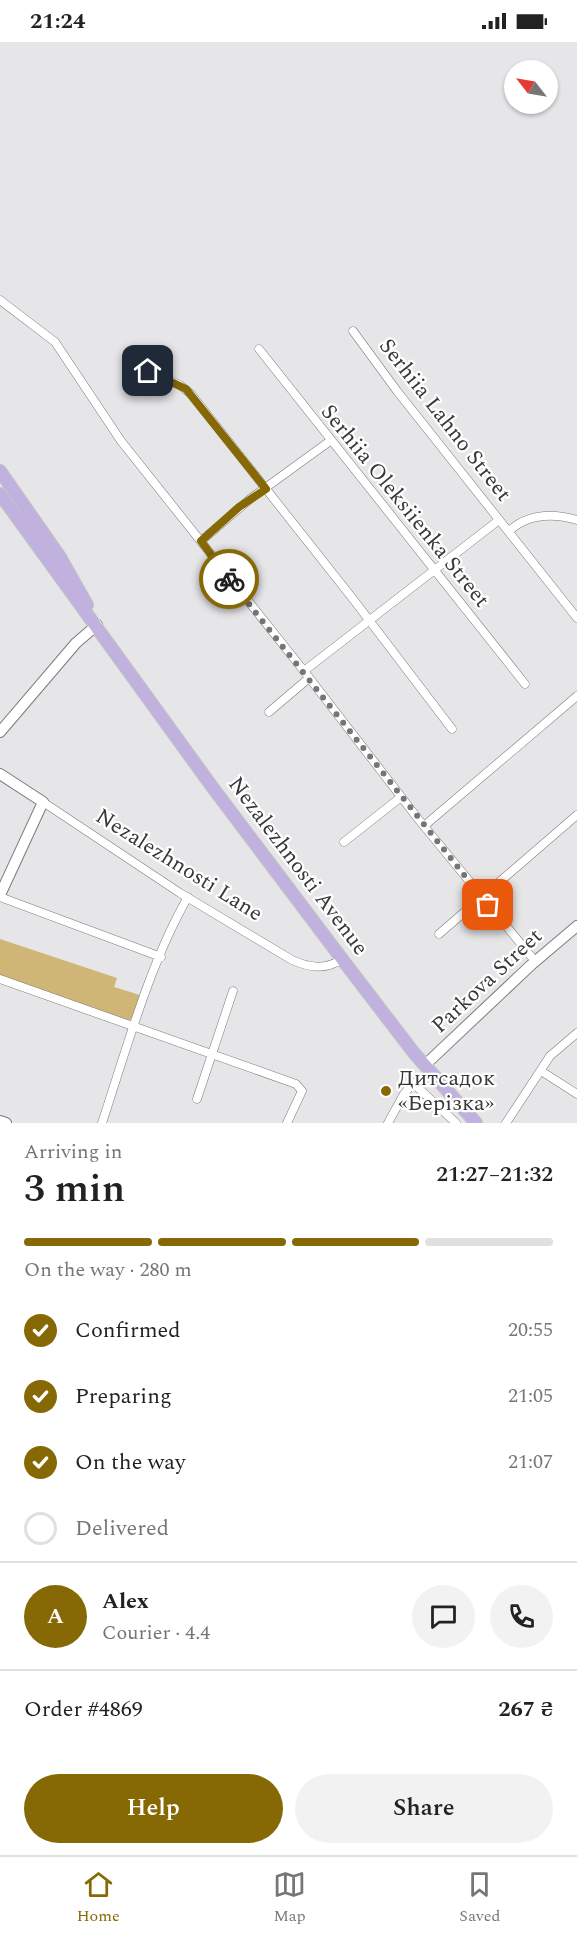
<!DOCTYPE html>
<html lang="en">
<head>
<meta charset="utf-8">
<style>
	:root { --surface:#fff; --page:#f2f2f2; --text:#222; --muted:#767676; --line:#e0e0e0; --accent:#866904 }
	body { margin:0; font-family:Spectral,serif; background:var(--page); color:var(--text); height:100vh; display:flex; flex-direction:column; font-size:22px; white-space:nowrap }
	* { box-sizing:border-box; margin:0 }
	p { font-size:20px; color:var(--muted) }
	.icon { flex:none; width:33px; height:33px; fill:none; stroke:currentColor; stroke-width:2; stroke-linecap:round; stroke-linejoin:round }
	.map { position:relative; height:1081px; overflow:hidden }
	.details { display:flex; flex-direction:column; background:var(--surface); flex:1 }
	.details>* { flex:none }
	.needle { width:39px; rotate:301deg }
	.controls { position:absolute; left:504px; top:18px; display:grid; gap:12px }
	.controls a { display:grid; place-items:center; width:54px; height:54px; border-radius:50%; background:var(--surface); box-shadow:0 2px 4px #0004; font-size:30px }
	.pin { position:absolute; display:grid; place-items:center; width:51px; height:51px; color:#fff; margin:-26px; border-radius:12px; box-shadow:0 3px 9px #0006 }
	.courier { position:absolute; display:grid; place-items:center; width:60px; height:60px; margin:-30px; border:4px solid #866904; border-radius:50%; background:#fff; color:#222; box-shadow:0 2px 8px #0007 }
	.summary em { font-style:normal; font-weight:600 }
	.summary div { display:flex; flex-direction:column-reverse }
	.summary { display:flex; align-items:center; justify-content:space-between; height:102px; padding:0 24px }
	h1 { font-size:39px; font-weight:600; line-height:45px }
	.bar { display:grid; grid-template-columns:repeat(4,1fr); gap:9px 6px; align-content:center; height:72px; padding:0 24px }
	.bar i { height:8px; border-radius:4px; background:var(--line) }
	.bar .current { background:var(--accent) }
	.bar p { grid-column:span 4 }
	.line { display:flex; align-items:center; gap:15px; padding:0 24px; border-top:2px solid var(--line) }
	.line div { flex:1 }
	.round { display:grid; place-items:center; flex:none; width:63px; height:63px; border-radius:32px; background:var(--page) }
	ol { padding:0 24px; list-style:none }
	li { display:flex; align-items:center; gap:18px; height:66px }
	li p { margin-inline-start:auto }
	li .icon { padding:6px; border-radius:50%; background:var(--accent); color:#fff; stroke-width:4 }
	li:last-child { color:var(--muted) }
	li i { width:33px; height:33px; border:3px solid var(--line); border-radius:50% }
	.primary-button { display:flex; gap:12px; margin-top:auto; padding:12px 24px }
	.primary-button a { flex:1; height:69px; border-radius:36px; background:var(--accent); color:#fff; font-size:24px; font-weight:600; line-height:69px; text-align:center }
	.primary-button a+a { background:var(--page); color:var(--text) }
	.status { display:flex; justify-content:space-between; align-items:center; height:42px; padding:0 30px; background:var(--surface); direction:ltr }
	.status svg { height:16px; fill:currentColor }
	.tab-bar { display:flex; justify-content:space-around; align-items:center; height:84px; border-top:2px solid var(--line); background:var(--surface); font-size:16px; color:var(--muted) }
	.tab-bar a { display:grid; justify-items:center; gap:3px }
	.tab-bar .current { color:var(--accent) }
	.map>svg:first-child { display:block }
</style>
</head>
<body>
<div class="status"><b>21:24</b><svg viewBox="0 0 49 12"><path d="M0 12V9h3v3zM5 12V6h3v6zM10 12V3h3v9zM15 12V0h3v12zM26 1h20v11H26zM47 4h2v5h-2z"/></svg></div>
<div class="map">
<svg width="577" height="1081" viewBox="0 0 577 1081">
	<rect width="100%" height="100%" fill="#e6e5e8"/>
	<polygon fill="#cfb676" points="0,897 117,936 114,945 143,954 133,976 127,979 0,936"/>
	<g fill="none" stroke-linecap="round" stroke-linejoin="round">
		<g stroke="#7b7a7d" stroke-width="9">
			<g id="street">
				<polyline points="0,258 55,300 121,399 304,629 419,778 535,919"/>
				<polyline points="353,289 397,349 577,576"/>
				<polyline points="259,307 525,642"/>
				<polyline points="148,329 180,343 191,352 353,557 452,687"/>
				<path d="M509 489C529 471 553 471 577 478"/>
				<polyline points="201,499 250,457 330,399"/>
				<polyline points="304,629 499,478"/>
				<polyline points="269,670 309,636"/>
				<path d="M43 760 180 851 292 918C310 926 326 928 342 917"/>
				<polyline points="424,784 577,654"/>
				<polyline points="344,800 401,755"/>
				<polyline points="0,855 161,915"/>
				<polyline points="439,892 577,773"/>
				<polyline points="0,937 296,1042 302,1049 287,1081"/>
				<polyline points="541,1029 577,1052"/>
				<polyline points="197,1057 233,949"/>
				<path d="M102 1081C126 1009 150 920 188 855"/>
				<polyline points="388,1081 404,1052 413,1041 456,1081"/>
				<polyline points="506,1081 550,1014 577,991"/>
			</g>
		</g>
		<g stroke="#7b7a7d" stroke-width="12">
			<g id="secondary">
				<polyline points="0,690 76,601 97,583"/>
				<polyline points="0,732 43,760 0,853"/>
				<polyline points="425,1023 531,923 577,884"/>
				<polyline points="0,1079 6,1081"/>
			</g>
		</g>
		<g stroke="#c3c3c4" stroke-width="14">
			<g id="primary">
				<polyline points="0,429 60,515 87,563"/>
				<polyline points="0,452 213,746 342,917 414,1011 476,1081"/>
			</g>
		</g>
		<use href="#street" stroke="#fff" stroke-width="8"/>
		<use href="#secondary" stroke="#fff" stroke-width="10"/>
		<use href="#primary" stroke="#c1b1df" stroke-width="12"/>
	</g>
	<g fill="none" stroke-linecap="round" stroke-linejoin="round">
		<polyline stroke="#757576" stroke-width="6" stroke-dasharray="0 10.8" points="229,537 488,863"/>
		<polyline stroke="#866904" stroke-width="8" points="148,329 186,347 266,447 239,465 201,499 229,537"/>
	</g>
	<circle fill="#866904" stroke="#fff" stroke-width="2" cx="386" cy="1049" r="6"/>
	<g text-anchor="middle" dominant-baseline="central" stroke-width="4.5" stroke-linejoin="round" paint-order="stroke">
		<g font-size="22" fill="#383839" stroke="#fff">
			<text transform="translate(445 378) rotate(52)">Serhiia Lahno Street</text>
			<text transform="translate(405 464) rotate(51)">Serhiia Oleksiienka Street</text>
			<text transform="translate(179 823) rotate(32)">Nezalezhnosti Lane</text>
			<text transform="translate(298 824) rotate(53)">Nezalezhnosti Avenue</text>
			<text transform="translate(487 939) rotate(-43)">Parkova Street</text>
		</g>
		<g font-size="22" fill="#383839" stroke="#fff" text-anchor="start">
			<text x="398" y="1036">Дитсадок<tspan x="398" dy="25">«Берізка»</tspan></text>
		</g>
	</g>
</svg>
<div class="controls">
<a><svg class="needle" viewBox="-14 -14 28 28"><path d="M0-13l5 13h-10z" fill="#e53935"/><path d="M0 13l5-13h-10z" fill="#767676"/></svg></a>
</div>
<div class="pin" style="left:488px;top:863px;background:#ea580c"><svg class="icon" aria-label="bag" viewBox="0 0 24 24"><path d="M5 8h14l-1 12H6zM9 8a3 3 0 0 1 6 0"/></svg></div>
<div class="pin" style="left:148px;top:329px;background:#1f2937"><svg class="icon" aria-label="home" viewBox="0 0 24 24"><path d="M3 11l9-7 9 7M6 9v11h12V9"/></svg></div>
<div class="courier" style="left:229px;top:537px"><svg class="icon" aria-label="bike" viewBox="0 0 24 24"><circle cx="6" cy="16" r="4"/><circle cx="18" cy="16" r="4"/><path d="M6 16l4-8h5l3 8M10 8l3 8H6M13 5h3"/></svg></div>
</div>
<section class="details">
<div class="summary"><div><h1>3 min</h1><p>Arriving in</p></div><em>21:27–21:32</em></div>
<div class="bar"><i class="current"></i><i class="current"></i><i class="current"></i><i></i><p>On the way · 280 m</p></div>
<ol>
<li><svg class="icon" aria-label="check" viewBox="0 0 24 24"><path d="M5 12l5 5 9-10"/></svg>Confirmed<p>20:55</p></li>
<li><svg class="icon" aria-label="check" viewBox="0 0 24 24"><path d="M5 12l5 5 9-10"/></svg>Preparing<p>21:05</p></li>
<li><svg class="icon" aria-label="check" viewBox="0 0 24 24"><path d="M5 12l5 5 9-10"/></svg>On the way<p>21:07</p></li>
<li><i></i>Delivered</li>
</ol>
<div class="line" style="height:108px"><b class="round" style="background:var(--accent);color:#fff">A</b><div><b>Alex</b><p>Courier · 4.4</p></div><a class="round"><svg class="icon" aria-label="chat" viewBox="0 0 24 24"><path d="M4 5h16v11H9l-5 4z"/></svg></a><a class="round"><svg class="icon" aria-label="phone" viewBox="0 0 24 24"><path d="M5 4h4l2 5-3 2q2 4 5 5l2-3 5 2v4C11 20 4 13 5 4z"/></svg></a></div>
<div class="line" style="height:78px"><div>Order #4869</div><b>267 ₴</b></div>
<div class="primary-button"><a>Help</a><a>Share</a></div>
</section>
<nav class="tab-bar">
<a class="current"><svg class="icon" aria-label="home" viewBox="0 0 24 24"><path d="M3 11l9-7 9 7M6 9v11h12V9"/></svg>Home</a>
<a><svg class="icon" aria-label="map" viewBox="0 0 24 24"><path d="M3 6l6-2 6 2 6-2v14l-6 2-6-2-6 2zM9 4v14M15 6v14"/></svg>Map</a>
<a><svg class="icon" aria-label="saved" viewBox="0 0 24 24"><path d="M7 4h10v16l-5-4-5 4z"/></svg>Saved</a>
</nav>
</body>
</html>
